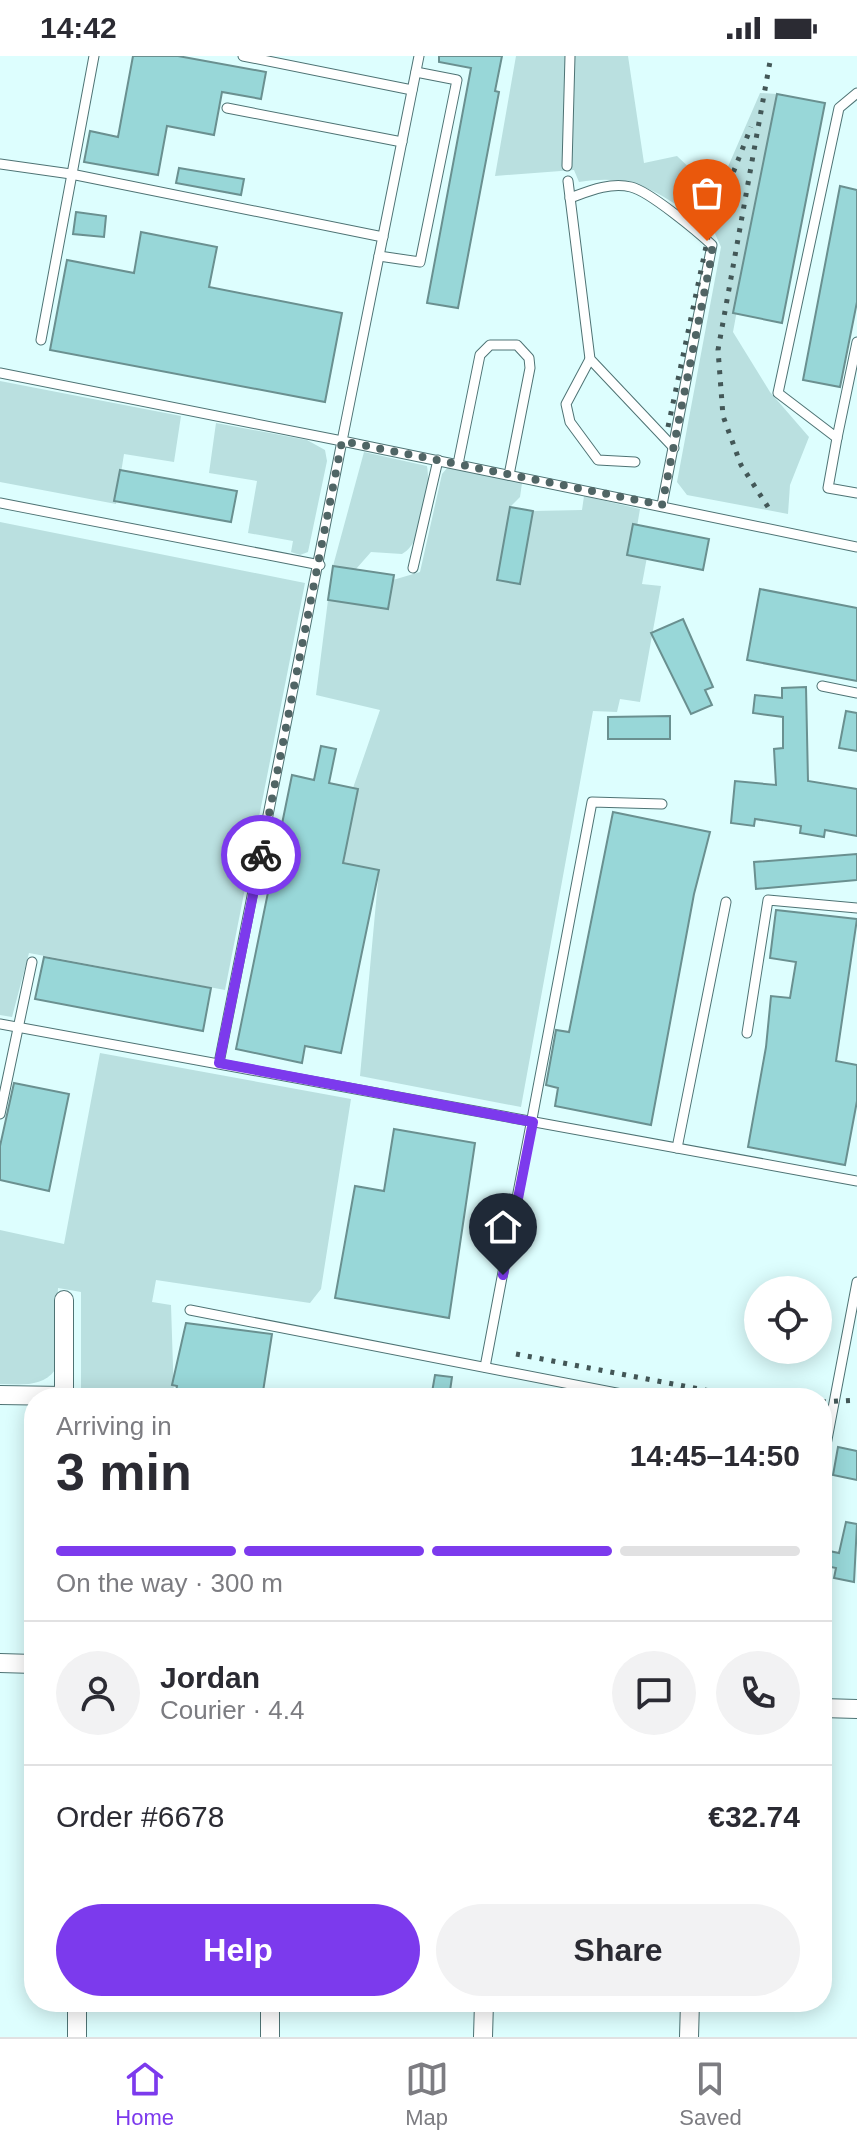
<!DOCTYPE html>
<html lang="en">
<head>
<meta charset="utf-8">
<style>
	:root { --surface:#fff; --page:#f2f2f3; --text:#2b2b33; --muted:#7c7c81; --line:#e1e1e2; --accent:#7c3aed }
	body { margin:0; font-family:Arial,sans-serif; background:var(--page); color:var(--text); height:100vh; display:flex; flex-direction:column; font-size:30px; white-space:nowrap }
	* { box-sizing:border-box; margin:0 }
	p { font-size:26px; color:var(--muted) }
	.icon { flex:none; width:44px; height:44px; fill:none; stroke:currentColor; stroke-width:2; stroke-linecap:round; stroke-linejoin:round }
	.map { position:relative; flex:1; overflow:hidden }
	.sheet { position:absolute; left:24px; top:1332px; width:808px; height:624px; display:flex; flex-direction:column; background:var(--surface); border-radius:32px; box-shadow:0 4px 20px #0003 }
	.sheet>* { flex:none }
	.buttons { position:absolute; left:744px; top:1220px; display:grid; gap:16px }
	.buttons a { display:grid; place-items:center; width:88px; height:88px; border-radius:50%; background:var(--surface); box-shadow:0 4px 20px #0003; font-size:40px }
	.pin { position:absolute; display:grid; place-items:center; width:68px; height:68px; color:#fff; margin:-82px -34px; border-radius:50% 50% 50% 0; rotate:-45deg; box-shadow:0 0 8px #0007 }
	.pin .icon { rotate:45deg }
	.courier { position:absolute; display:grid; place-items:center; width:80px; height:80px; margin:-40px; border:6px solid #7c3aed; border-radius:50%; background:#fff; color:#222; box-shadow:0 2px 10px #0007 }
	.headline em { font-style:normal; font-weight:600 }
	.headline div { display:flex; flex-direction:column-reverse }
	.headline { display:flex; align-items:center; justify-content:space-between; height:136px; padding:0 32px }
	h1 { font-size:52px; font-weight:600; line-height:60px }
	.bar { display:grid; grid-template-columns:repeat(4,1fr); gap:12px 8px; align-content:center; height:96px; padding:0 32px }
	.bar i { height:10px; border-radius:6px; background:var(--line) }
	.bar .active { background:var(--accent) }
	.bar p { grid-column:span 4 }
	.line { display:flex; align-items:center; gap:20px; padding:0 32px; border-top:2px solid var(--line) }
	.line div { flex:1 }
	.round { display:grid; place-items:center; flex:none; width:84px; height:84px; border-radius:42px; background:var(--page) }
	.action { display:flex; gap:16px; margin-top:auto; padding:16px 32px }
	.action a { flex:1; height:92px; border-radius:48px; background:var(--accent); color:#fff; font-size:32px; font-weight:600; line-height:92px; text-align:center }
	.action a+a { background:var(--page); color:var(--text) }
	.status { display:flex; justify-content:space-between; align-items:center; height:56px; padding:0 40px; background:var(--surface); direction:ltr }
	.status svg { height:22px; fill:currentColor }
	.tab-bar { display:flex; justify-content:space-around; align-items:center; height:112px; border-top:2px solid var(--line); background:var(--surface); font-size:22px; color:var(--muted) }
	.tab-bar a { display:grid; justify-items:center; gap:4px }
	.tab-bar .active { color:var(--accent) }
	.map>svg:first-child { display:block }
</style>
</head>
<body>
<div class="status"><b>14:42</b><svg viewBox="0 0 49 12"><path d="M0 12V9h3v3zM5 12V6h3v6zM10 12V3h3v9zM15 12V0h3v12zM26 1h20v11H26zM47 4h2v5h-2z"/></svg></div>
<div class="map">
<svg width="857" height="1981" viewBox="0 0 857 1981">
	<rect width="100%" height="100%" fill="#ddfefe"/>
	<g fill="#bae0e0">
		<path d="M516 0H628L644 107 677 100 696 118H715L727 113 760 37 777 38 733 276 770 336 809 381 790 429 788 458 687 439 677 426 721 191 712 171C661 141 641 116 579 126L574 114 495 120Z"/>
		<polygon points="0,325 181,360 174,406 124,398 116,448 0,426"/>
		<polygon points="216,367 307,384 325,394 327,405 308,496 300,499 291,496 293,485 248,477 257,425 209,417"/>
		<path d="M364 396 427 410C431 434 424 486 402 498L371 496 356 513 333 510Z"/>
		<polygon points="448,411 522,427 520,441 510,451 498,524 520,528 533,455 582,454 584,440 640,453 632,500 647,501 642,528 661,530 640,646 620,643 617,656 593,655 521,1051 360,1020 379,814 343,807 358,733 353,732 380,654 316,639 328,544 388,553 393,524 420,516 442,418"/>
		<polygon points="0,466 305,527 225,934 29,897 12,961 0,959"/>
		<path d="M100 997 351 1043 321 1233 310 1247 156 1224 152 1246 171 1249 174 1342H81V1236L58 1232 55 1314C42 1332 20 1328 0 1328V1174L64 1188Z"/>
	</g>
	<g fill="#98d7d8" stroke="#6a9090" stroke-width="2">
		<polygon points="133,0 178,0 266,16 261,43 222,36 214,79 167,70 158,119 84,106 90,75 118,81"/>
		<polygon points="439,0 502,0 495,35 499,36 458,252 427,247 471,12 439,6"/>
		<polygon points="777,38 825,47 782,267 733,257"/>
		<polygon points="179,112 244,123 241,139 176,127"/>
		<polygon points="840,130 857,134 857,246 840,331 803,324"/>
		<polygon points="76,156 106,160 104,181 73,178"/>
		<polygon points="141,176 217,191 209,231 342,257 325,346 50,294 67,204 134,217"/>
		<polygon points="120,414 237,435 231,466 114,445"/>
		<polygon points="510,451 533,455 520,528 497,524"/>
		<polygon points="633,468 709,483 703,514 627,499"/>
		<polygon points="333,510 394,519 388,553 328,544"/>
		<polygon points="760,533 857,552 857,625 747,604"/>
		<polygon points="683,563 713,631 705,634 712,649 691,658 651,577"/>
		<polygon points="806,631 808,725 857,733 857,780 825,774 824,781 800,777 801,770 755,763 754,770 731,767 735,725 776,729 774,693 783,692 783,661 753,657 755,639 782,642 782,632"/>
		<polygon points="846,655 857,657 857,695 839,692"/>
		<polygon points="670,660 670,683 608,683 608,661"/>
		<polygon points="321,690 336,693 329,727 358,733 343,807 379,814 341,997 305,990 302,1007 236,993 292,719 314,724"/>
		<polygon points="613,756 710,776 694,838 651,1069 555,1050 558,1032 546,1029 556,974 569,976"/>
		<polygon points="857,798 857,824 756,833 754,806"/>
		<polygon points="776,854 857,863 836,1005 857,1009 857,1045 845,1109 748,1091 766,991 771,940 790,942 796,906 770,902"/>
		<polygon points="44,901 211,932 203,975 35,943"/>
		<polygon points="14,1027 69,1038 49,1135 0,1124 0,1090"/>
		<polygon points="394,1073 475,1087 449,1262 335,1242 355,1130 384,1135"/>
		<polygon points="186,1267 272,1278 262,1342 175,1342 177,1330 172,1329"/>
		<polygon points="435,1319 452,1321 449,1342 431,1342"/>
		<polygon points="838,1391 857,1395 857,1424 833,1419"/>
		<polygon points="846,1466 857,1468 854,1526 834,1522 836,1512 826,1510 829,1495 839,1497"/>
	</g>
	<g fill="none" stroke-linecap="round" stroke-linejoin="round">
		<g stroke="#4e7374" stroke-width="11">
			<g id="service">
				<polyline points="243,0 412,34"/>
				<polyline points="419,0 342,385 857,491"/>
				<polyline points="857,37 839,52 778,337 837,382 857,286"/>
				<polyline points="227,52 402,86"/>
				<polyline points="0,108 71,118 383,181"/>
				<polyline points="567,110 570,0"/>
				<polyline points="568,125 590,303 674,392"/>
				<path d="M570 142C589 135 610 126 631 131 649 135 698 176 712 189L662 449"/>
				<polyline points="379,200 420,206 457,24 416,16"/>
				<polyline points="41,284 94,0"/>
				<polyline points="590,303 566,348 570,366 598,404 635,406"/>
				<polyline points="0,317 342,385 219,1007"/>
				<polyline points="837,382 828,432 857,437"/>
				<polyline points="458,408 480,299 490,289 517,289 529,302 530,312 509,419"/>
				<polyline points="0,447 320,509"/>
				<polyline points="413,512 438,404"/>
				<polyline points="822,630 857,637"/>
				<polyline points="0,968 857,1125"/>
				<polyline points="747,977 768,844 857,852"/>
				<polyline points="0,1058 32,906"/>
				<polyline points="677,1092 726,846"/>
				<polyline points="190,1254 642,1342"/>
				<polyline points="485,1311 592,746 662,748"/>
				<polyline points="822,1410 857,1226"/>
			</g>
		</g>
		<g stroke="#4e7374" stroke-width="20">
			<g id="minor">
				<polyline points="0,1339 64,1340"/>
				<polyline points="64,1342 64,1244"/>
				<polyline points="0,1607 34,1608"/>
				<polyline points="822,1652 857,1653"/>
				<polyline points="77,1946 77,1981"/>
				<polyline points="270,1981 270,1946"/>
				<polyline points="483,1981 484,1946"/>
				<polyline points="689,1981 690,1946"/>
			</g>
		</g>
		<use href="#service" stroke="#fff" stroke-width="9"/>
		<use href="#minor" stroke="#fff" stroke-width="18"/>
		<g stroke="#435757" stroke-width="5" stroke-dasharray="4 8" stroke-linecap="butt">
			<polyline points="668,371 708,181 751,71"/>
			<polyline points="768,451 741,409 723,360 718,294 771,0"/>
			<polyline points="516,1298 746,1342"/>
			<polyline points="822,1346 857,1344"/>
		</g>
	</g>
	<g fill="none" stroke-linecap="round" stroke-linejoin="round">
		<polyline stroke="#506565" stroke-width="8" stroke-dasharray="0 14.4" points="261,799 342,385 662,449 712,198 712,189 707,185"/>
		<polyline stroke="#7c3aed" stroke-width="10" points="261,799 219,1007 533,1066 503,1219"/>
	</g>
</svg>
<div class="buttons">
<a><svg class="icon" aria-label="locate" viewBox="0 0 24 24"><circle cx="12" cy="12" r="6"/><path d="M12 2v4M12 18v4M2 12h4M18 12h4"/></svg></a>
</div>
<div class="pin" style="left:707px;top:185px;background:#ea580c"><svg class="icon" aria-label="bag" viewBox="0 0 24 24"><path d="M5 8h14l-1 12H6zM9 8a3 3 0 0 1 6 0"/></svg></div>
<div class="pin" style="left:503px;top:1219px;background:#1f2937"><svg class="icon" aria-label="home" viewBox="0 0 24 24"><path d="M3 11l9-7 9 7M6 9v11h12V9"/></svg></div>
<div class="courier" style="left:261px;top:799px"><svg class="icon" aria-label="bike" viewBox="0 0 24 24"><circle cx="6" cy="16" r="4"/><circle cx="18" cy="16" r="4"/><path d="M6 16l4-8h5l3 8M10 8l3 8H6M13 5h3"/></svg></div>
<section class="sheet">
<div class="headline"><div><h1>3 min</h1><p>Arriving in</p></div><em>14:45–14:50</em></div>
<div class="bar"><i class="active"></i><i class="active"></i><i class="active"></i><i></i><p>On the way · 300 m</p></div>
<div class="line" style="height:144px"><a class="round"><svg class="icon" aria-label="person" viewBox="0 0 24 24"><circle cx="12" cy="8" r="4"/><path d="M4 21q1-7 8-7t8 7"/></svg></a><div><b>Jordan</b><p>Courier · 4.4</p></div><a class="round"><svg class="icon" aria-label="chat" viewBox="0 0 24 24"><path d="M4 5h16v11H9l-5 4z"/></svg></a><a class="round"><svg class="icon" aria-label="phone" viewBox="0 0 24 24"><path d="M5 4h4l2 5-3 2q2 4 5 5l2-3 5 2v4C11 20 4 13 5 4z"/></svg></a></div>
<div class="line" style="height:104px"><div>Order #6678</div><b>€32.74</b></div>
<div class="action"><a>Help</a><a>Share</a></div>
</section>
</div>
<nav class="tab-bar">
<a class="active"><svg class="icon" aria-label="home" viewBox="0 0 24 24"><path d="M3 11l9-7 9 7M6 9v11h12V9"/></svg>Home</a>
<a><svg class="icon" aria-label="map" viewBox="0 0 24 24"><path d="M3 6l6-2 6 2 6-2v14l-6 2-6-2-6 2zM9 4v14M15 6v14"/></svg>Map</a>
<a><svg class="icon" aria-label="saved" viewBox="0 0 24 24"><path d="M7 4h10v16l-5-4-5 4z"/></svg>Saved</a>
</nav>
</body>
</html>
